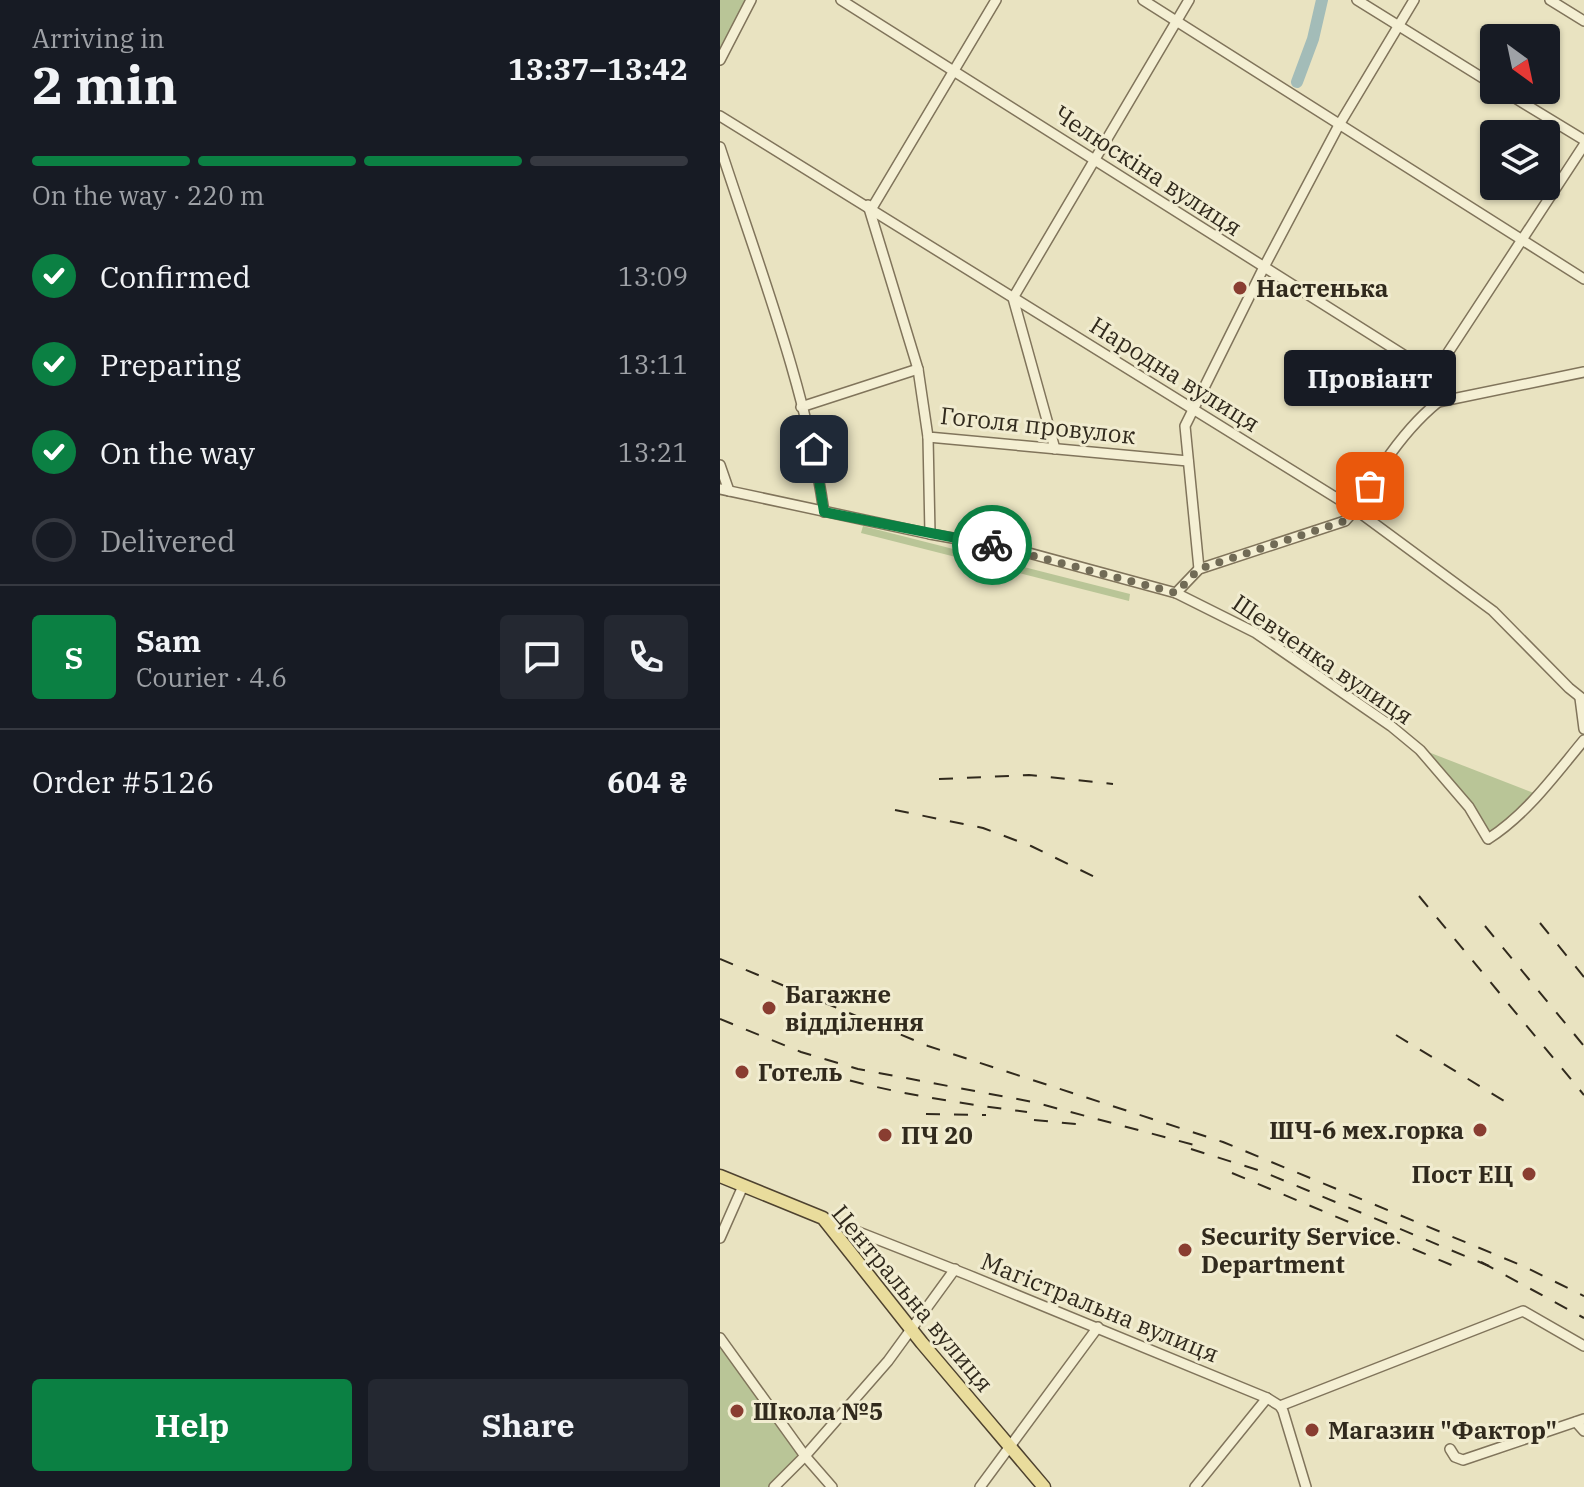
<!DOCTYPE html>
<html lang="en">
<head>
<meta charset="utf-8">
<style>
	:root { --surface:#171b24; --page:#242831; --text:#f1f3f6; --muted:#9ea1a6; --line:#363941; --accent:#0b8043 }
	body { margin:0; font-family:"IBM Plex Serif",serif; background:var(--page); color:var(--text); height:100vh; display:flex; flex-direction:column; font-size:30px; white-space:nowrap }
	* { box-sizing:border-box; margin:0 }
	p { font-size:26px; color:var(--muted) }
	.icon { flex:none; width:44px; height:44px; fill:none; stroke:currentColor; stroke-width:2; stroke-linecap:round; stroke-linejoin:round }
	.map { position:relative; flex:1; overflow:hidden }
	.drawer { display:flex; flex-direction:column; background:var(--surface); width:720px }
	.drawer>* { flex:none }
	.needle { width:52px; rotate:147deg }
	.buttons { position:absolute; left:760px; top:24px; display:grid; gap:16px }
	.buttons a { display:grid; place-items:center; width:80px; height:80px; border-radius:8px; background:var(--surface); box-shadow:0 2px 6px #0004; font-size:40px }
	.pin { position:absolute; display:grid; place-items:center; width:68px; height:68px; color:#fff; margin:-34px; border-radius:16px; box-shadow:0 4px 12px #0006 }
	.courier { position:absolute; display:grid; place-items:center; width:80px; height:80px; margin:-40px; border:6px solid #0b8043; border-radius:50%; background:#fff; color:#222; box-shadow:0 2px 10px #0007 }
	.bubble { position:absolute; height:56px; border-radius:8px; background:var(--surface); box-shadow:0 2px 6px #0004; font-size:26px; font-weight:700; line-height:56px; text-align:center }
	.summary em { font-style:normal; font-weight:700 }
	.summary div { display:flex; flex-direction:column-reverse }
	.summary { display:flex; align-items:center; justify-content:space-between; height:136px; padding:0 32px }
	h1 { font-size:52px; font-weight:700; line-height:60px }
	.bar { display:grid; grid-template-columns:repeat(4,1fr); gap:12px 8px; align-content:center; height:96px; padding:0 32px }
	.bar i { height:10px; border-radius:6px; background:var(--line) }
	.bar .selected { background:var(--accent) }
	.bar p { grid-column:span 4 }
	.line { display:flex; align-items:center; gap:20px; padding:0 32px; border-top:2px solid var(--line) }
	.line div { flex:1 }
	.round { display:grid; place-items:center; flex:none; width:84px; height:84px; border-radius:8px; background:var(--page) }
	ol { padding:0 32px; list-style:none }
	li { display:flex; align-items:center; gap:24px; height:88px }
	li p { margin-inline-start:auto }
	li .icon { padding:8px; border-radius:50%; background:var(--accent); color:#fff; stroke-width:4 }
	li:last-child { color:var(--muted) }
	li i { width:44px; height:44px; border:4px solid var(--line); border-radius:50% }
	.primary-button { display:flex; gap:16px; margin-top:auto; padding:16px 32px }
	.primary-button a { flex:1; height:92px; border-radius:8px; background:var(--accent); color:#fff; font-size:32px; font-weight:700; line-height:92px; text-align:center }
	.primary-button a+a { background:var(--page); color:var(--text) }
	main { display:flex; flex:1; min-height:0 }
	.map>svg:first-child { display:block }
</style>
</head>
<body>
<main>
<section class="drawer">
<div class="summary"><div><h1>2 min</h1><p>Arriving in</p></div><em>13:37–13:42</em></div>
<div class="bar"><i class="selected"></i><i class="selected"></i><i class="selected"></i><i></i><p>On the way · 220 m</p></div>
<ol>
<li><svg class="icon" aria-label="check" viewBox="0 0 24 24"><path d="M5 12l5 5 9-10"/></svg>Confirmed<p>13:09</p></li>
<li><svg class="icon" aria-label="check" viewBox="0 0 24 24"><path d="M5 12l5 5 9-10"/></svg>Preparing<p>13:11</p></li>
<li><svg class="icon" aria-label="check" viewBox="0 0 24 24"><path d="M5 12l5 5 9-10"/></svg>On the way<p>13:21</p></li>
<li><i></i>Delivered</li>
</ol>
<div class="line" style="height:144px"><b class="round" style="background:var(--accent);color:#fff">S</b><div><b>Sam</b><p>Courier · 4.6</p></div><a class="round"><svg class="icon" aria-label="chat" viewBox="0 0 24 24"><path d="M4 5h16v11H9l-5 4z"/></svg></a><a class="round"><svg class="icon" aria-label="phone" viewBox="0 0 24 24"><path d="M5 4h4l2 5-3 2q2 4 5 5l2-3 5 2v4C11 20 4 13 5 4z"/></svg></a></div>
<div class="line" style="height:104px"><div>Order #5126</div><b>604 ₴</b></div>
<div class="primary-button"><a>Help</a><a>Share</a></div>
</section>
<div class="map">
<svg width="864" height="1487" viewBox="0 0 864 1487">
	<rect width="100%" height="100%" fill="#e9e3c1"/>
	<g fill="#b9c597">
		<polygon points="0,0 31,0 0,60"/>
		<polygon points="143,526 410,594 409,601 141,533"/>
		<polygon points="703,750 819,795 768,839"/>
		<polygon points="0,1338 85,1456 54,1487 0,1487"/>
	</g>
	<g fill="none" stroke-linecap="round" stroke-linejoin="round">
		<polyline stroke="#a3bcb8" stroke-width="12" points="577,82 593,39 602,0"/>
		<g stroke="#80745b" stroke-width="12">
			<g id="minor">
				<polyline points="121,0 714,374"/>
				<polyline points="423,0 864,279"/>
				<polyline points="637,0 774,85"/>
				<polyline points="830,0 864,21"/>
				<polyline points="0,60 31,0"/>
				<polyline points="782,90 864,140"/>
				<polyline points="0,116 636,510 773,611 849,688 864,700"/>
				<path d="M0 147C39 267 86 387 104 512"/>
				<polyline points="148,205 198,369 208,437 468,461"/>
				<polyline points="152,208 276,0"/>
				<polyline points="718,402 719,380 714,374 864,145"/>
				<polyline points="81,407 198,369"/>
				<polyline points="208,437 210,534"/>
				<polyline points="335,449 293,298 469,0"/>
				<polyline points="0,465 9,491"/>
				<path d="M0 489 210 534 294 549 456 593 536 633 671 726 700 750 749 807 768 839C807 814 834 776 864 740"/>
				<polyline points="479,569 465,426 544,267 619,125 694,0"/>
				<path d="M456 593 479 569 625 521C642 504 651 483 664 463 679 441 697 419 718 402L864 372"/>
				<polyline points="860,698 864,729"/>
				<polyline points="103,1218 248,1275 547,1398 560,1406 563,1411 586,1487"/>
				<polyline points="0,1238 23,1186"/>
				<polyline points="0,1338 85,1456 112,1487"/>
				<polyline points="560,1406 803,1311 864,1346"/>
				<polyline points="856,1422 864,1431"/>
				<polyline points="730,1449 735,1457 743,1460 864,1419"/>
				<polyline points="54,1487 85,1456 168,1361 235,1269"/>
				<polyline points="260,1487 378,1327"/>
				<polyline points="475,1487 547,1398"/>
			</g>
		</g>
		<g stroke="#4e422f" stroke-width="15">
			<polyline id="major" points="0,1176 103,1218 202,1343 324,1487"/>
		</g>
		<use href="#minor" stroke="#f4efd3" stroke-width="9"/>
		<use href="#major" stroke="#e9dc9c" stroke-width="12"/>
		<g stroke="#312a1d" stroke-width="2" stroke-dasharray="14 14" stroke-linecap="butt">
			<polyline points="219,779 309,775 393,784"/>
			<polyline points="175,810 263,828 311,846 381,880"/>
			<polyline points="699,896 864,1095"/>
			<polyline points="820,923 864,977"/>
			<polyline points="765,926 864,1046"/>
			<polyline points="0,959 208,1046 503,1142 803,1266 864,1296"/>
			<polyline points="0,1019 81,1052 138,1069 313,1102 482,1147"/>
			<polyline points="676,1035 794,1107"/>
			<path d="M103 1073C170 1093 238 1103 307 1112"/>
			<polyline points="206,1114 266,1115"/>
			<polyline points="314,1120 366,1125"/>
			<polyline points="471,1149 541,1171 769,1266"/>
			<polyline points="512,1173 741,1269"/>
			<polyline points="761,1262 864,1318"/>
		</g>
	</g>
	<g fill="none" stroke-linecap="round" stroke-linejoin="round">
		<polyline stroke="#716b56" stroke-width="8" stroke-dasharray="0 14.4" points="272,545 456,593 479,569 625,521 636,510 650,486"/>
		<polyline stroke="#0b8043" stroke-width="10" points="94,449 104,512 272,545"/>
	</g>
	<g fill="#893d31" stroke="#f1ecd0" stroke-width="3">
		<circle cx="520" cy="288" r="8"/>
		<circle cx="49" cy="1008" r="8"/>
		<circle cx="22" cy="1072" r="8"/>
		<circle cx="760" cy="1130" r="8"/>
		<circle cx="165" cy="1135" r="8"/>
		<circle cx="809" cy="1174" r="8"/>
		<circle cx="465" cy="1250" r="8"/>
		<circle cx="17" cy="1411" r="8"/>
		<circle cx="592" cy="1430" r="8"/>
	</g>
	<g text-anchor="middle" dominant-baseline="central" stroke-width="6" stroke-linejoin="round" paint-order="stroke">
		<g font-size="24" fill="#312a1d" stroke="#f1ecd0">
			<text transform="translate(428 170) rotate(33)">Челюскіна вулиця</text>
			<text transform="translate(455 374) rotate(32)">Народна вулиця</text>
			<text transform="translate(318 425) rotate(6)">Гоголя провулок</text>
			<text transform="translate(603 659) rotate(34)">Шевченка вулиця</text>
			<text transform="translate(193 1298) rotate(50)">Центральна вулиця</text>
			<text transform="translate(380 1307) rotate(22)">Магістральна вулиця</text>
		</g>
		<g font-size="24" font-weight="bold" fill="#312a1d" stroke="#f1ecd0" text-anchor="start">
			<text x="536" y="288">Настенька</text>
			<text x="65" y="994">Багажне<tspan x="65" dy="28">відділення</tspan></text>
			<text x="38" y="1072">Готель</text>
			<text x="744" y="1130" text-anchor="end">ШЧ-6 мех.горка</text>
			<text x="181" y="1135">ПЧ 20</text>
			<text x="793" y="1174" text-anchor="end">Пост ЕЦ</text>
			<text x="481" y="1236">Security Service<tspan x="481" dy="28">Department</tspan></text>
			<text x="33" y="1411">Школа №5</text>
			<text x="608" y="1430">Магазин "Фактор"</text>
		</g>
	</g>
</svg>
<div class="buttons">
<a><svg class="needle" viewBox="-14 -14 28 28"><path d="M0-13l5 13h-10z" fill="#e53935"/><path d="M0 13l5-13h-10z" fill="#9ea1a6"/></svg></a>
<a><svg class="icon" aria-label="layers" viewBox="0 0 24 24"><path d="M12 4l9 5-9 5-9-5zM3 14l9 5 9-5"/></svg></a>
</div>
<div class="pin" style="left:650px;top:486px;background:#ea580c"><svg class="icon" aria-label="bag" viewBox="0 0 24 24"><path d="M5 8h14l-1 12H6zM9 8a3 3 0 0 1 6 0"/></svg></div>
<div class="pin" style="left:94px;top:449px;background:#1f2937"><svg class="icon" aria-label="home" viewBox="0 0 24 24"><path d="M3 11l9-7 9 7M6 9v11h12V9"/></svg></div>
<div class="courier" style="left:272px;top:545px"><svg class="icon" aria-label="bike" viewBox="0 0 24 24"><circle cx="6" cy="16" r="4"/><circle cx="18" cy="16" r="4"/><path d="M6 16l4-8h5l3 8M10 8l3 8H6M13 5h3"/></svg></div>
<div class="bubble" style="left:564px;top:350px;width:172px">Провіант</div>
</div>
</main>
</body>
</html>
